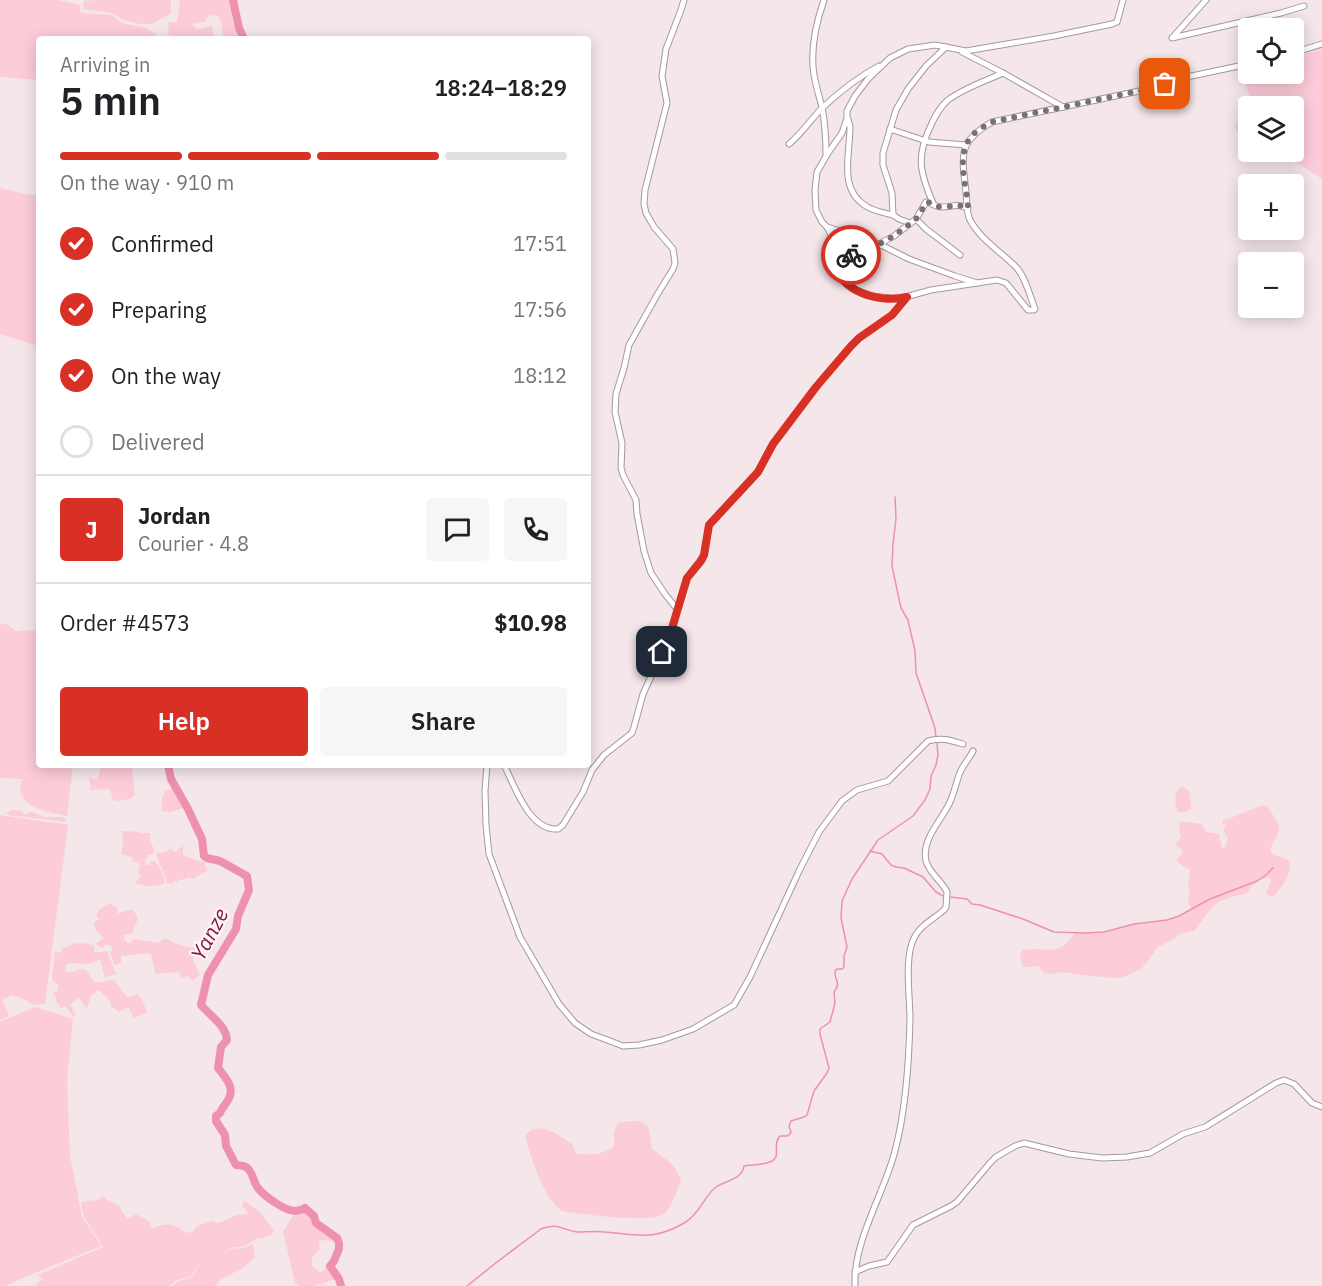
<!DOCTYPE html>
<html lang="en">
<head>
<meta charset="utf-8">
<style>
	:root { --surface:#fff; --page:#f6f6f6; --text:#202124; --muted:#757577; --line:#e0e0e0; --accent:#d93025 }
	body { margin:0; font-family:"IBM Plex Sans",sans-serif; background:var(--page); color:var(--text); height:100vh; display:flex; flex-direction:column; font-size:22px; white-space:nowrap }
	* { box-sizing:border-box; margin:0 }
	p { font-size:20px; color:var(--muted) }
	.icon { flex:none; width:33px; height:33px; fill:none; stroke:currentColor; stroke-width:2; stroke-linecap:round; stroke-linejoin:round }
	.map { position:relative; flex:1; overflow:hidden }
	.panel { position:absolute; left:36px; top:36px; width:555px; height:732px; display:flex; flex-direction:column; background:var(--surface); border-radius:6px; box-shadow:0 3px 15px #0003 }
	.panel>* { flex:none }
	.fabs { position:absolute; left:1238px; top:18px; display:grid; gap:12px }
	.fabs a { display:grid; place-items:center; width:66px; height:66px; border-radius:6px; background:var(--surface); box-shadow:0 3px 15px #0003; font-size:30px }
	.pin { position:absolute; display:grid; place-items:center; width:51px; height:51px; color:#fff; margin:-26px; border-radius:12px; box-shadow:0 3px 9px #0006 }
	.courier { position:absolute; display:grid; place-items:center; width:60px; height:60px; margin:-30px; border:4px solid #d93025; border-radius:50%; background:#fff; color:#222; box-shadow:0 2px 8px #0007 }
	.head em { font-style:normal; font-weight:600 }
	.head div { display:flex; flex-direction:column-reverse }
	.head { display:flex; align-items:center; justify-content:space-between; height:102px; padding:0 24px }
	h1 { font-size:39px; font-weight:600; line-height:45px }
	.bar { display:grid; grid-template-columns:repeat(4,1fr); gap:9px 6px; align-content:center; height:72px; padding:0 24px }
	.bar i { height:8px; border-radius:4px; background:var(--line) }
	.bar .on { background:var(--accent) }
	.bar p { grid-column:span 4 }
	.line { display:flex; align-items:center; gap:15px; padding:0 24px; border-top:2px solid var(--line) }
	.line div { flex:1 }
	.round { display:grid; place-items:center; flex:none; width:63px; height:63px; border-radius:6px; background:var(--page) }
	ol { padding:0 24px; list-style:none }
	li { display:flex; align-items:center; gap:18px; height:66px }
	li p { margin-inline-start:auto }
	li .icon { padding:6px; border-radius:50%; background:var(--accent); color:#fff; stroke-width:4 }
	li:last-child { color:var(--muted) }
	li i { width:33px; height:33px; border:3px solid var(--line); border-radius:50% }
	.button { display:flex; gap:12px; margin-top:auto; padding:12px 24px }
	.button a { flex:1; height:69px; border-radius:6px; background:var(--accent); color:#fff; font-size:24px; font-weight:600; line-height:69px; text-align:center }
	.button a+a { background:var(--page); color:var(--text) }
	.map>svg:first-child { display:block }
</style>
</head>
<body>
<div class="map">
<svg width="1322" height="1286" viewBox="0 0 1322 1286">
	<rect width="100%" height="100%" fill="#f5e6ea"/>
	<g fill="#fcccd9">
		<polygon points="0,0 58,0 79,5 81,13 111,15 122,23 146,28 159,37 158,39 39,39 39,80 0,77"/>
		<polygon points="97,0 171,0 171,13 152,24 140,24 124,20 112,13 83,9 84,1"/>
		<path d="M180 0H234L236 13 231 16 234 26 241 29 246 39H223C223 31 223 21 217 15L208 16 205 22 192 24 196 29 212 26 214 39H169L170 35 168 34 169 22H177Z"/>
		<polygon points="1322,49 1322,179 1291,159 1287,152 1293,152 1293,106 1253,106 1241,71 1248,69 1248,74 1293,74 1293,57"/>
		<polygon points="1248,116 1248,150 1234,125"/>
		<polygon points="0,188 31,195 39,195 39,349 38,346 0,334"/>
		<path d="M0 623 8 625 16 631 39 630V765H73L67 816C50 812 28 811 21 793 20 789 21 783 22 779L0 778Z"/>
		<polygon points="100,765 132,765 135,794 132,798 120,801 113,800 110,789 89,790 91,786 89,778 97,780 100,771"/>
		<path d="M1181 786 1189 790C1189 797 1192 802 1191 809L1186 812H1178C1174 804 1174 792 1181 786Z"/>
		<polygon points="165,790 175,790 186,807 171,812 161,811 162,799"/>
		<path d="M1263 805 1267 806C1270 812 1279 821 1279 828 1280 837 1270 840 1271 852L1274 855 1289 860C1294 871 1282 887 1275 895L1272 897 1267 894V890L1271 881 1269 877C1257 881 1253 883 1246 894 1211 900 1215 905 1194 931L1179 934 1174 939 1158 947 1142 968 1124 977 1115 978 1081 975 1063 972 1050 974 1044 973 1038 966 1024 967C1020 961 1019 956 1023 950 1048 946 1057 959 1075 933L1104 932 1134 924 1167 920 1192 910 1188 902 1190 890 1188 883 1190 872 1189 869 1182 866 1177 860 1178 857 1181 856 1183 850 1177 846 1176 843 1181 837 1179 827 1180 822H1188L1201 824 1206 832 1219 834 1222 848H1224L1228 839 1224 832V829L1226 827V825L1223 824 1222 821 1224 819H1228Z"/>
		<polygon points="12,810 21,811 25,815 29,812 33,812 44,817 62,817 66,819 66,822 8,815 7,813"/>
		<polygon points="0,815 68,825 45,1004 33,1005 25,999 11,995 2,1000 9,1016 0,1020"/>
		<path d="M122 831 140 832 141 833H150V839L155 853 147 855 148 858 145 859V865H148L151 862 155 861 162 872 165 883C155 887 145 887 135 883L142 875 138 874 140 864 132 861 133 858 121 854 123 842Z"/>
		<path d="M183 845V855L197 861 205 862V866L208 870 193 879 189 877 185 879 178 880 177 882 174 881 173 884 167 883C164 872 159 864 156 853L164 852 171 849 176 852Z"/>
		<path d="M110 903 117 908 118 914 123 911 133 910 138 918 133 932 131 934 124 935V940L128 943 132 941 134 939 159 943 163 939H168L173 943 192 948 195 947 193 960 200 975 192 981 188 976 182 978 179 972 155 974 151 954C142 952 131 956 121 956V963L115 965 110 953 113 949 111 946 105 944 104 947H100L96 944 104 938 95 929 94 923 99 919 96 915 100 909Z"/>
		<path d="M76 943 90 944 94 946V953L107 951 116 974 105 977 100 960C94 962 87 965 80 964 74 963 73 962 66 965L65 970 68 973 81 969 86 970 95 983 114 980 127 997 138 994 144 1004 147 1013 134 1018 128 1007 119 1012 111 1006V1002L99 990 91 995 87 1009 79 998 70 1004 76 1016 73 1017 71 1013 65 1006 61 1008 56 1001 57 999 53 993 58 991 57 989 59 987 57 983H54L52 978 55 951 59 953 61 952 62 949Z"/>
		<polygon points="35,1007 73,1019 67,1080 70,1155 82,1217 101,1246 18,1280 6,1286 0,1286 0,1022"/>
		<path d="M630 1121H640L648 1126 652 1149C668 1162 673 1160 681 1181 677 1190 671 1209 664 1214 651 1224 581 1214 562 1211 544 1199 531 1158 525 1136L531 1130 540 1128 553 1132 572 1144 576 1154C591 1155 601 1155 614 1147V1132L618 1123Z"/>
		<path d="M103 1196 107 1200 119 1206 127 1219 136 1214 150 1222 152 1229C161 1225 168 1222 177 1227 183 1230 184 1232 191 1233L197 1226 213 1221 217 1223 227 1220 236 1215 248 1214 245 1208 242 1207 244 1200 260 1212 274 1231 271 1235 264 1237 263 1239 257 1238C249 1245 241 1248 231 1247L229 1250 224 1252 229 1251 232 1248 240 1249 253 1244 255 1257 243 1268 221 1279 215 1286H172L179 1281 191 1278 204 1258 190 1277 177 1280 169 1286H35L42 1279 38 1275 103 1247 84 1217 81 1203 82 1202 97 1200Z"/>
		<polygon points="303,1212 312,1218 313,1226 324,1231 335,1241 319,1240 320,1248 312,1258 312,1266 320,1273 328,1266 337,1279 313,1286 299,1286 295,1282 283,1232 293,1216"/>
	</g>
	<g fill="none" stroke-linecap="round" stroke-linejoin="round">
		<g stroke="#ed91ae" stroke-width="1.5">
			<polyline points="895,497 896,519 893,544 892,566 901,608 908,620 915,651 916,673 935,728 936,738"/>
			<polyline points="870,851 882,854 891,865 896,867 904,868 923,877 936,892 943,896"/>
			<polyline points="950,897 967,899 972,904 980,905 1023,919 1054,932 1084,933 1104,932 1134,924 1167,920 1179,916 1210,899 1257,881 1266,875 1273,868"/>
			<path d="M467 1286 497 1262 541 1229C560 1222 561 1230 577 1232 586 1232 596 1231 605 1232 639 1235 654 1241 686 1222 700 1213 705 1195 716 1187 726 1180 742 1180 744 1166 752 1165 762 1165 770 1162 783 1157 771 1145 780 1136 785 1136 789 1137 791 1132L789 1126 791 1121 804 1117 807 1115 814 1091 827 1073 829 1068 820 1034V1029L830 1022 835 1003 834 992C842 981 834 982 835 971L837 969H842L844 967V956L847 947 841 918 842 901 852 879 878 840 913 816 925 800 930 789 931 776 936 765 938 755 937 743"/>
		</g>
		<g stroke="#ed91ae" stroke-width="8">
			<polyline points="233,0 239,28 244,39"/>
			<path d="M168 765 171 779 188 809 202 839 204 856 207 858 220 861 247 876 249 890 238 916 236 929 208 975 201 1005C210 1016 226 1025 227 1040L221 1047 218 1068C225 1077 236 1088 228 1100 225 1106 222 1107 220 1113L216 1116V1121L225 1135 226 1146 236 1165C238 1165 245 1166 246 1167 253 1171 253 1182 258 1188 264 1196 285 1211 295 1211 296 1211 304 1209 305 1208L314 1216 316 1223 337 1238 339 1243V1249L334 1261 330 1266 339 1279 341 1286"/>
		</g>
		<g stroke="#a6989c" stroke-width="7">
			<g id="minor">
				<path d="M824 0C816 23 810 50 814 75 816 86 819 96 822 107 825 123 826 139 826 155"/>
				<path d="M1123 0 1117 22 1112 24 1054 36 966 51 935 45 908 49 890 58 868 79 855 96 847 111V118L842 133 828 153 817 172 815 190 816 210 822 222 827 227 832 237 835 268 838 273 842 279 856 290 873 296 898 299 931 290 997 280 1006 283 1028 310H1034L1035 309C1030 296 1025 276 1016 267 1001 252 980 239 970 220 966 212 967 201 966 192 962 156 957 142 992 122L1144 90 1187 77 1248 64"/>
				<polyline points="1173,37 1206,0"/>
				<polyline points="1172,38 1281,13 1304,6"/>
				<polyline points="962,52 1003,73 1063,107"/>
				<polyline points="1293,53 1322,44"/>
				<path d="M848 119 850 127C850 155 838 189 866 206 873 211 885 213 893 215"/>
				<polyline points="890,129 929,142 966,145"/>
				<path d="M789 144C801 134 810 121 821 109 838 93 858 77 879 66"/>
				<path d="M933 203C919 171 916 155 932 123 936 114 940 107 948 100 964 88 985 81 1003 73"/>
				<polyline points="916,219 926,229 960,255"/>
				<polyline points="910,223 899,219 893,215 892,193 883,165 883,153 896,110 908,89 926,66 946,47"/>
				<polyline points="827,227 879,244 909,259 955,276 977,283"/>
				<path d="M835 261 879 244 894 236 916 219 926 202C932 203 936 207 941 207 954 207 955 203 968 208"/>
				<polyline points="677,609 665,594 651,573 644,551 637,514 636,500 623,475 621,468 622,443 615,412 616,394 624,368 629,345 657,295 673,269 675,263 673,249 654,227 646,213 644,204 645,190 667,103 662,76 666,49 681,10 684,0"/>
				<path d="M487 765 485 791 486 825 489 854 520 937 559 1004 575 1023 591 1034 610 1041 623 1046 639 1045 662 1040 693 1029 734 1005 750 977 800 869 819 832 842 801 857 790 888 781 928 741C940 737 950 740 963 744"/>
				<path d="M504 765C515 786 529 831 558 829L563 825 583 792 592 770 604 755 632 733 634 727 643 694 670 635 687 578 704 555 709 525 758 472 773 444 816 387 851 346 859 338 892 315 907 297"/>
				<polyline points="855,1272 869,1266 887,1262 913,1225 951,1206 957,1202 990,1163 996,1157 1015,1146 1024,1143 1069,1154 1102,1158 1127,1157 1150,1153 1183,1134 1205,1127 1276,1083 1284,1080 1294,1084 1312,1103 1322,1107"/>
				<path d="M855 1286C853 1241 884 1194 895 1151 906 1109 909 1063 910 1019 910 997 904 958 914 938 920 925 934 919 944 910L946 907 947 892C942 881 929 873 926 861 921 839 942 820 950 802 954 793 956 784 959 775 962 766 969 759 973 751"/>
			</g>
		</g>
		<use href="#minor" stroke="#fff" stroke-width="5"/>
	</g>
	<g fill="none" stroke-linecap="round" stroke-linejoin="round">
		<path stroke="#7a7173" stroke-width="6" stroke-dasharray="0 10.8" d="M851 255 879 244 894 236 916 219 927 202C932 203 936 207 941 207 954 207 955 203 968 208 967 183 953 151 976 132 981 128 987 125 992 122L1144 90 1165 84"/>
		<path stroke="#d93025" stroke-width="8" d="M662 652 670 635 687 578 701 561 704 555 709 525 758 472 773 444 816 387 851 346 859 338 892 315 907 297C880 303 839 293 835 261L851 255"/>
	</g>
	<g text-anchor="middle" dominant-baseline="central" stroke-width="4.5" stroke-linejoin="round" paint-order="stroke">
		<g font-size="21" font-style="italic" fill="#831746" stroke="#fef5f8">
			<text transform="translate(209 934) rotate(-62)">Yanze</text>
		</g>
	</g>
</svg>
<div class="fabs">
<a><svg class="icon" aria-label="locate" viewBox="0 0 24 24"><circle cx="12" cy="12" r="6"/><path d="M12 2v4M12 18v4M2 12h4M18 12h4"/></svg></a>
<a><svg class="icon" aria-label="layers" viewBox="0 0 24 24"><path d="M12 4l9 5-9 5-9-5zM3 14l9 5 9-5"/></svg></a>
<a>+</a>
<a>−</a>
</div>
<div class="pin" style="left:1165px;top:84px;background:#ea580c"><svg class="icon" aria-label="bag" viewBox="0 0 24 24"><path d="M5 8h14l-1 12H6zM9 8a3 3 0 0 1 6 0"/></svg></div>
<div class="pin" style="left:662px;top:652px;background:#1f2937"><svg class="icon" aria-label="home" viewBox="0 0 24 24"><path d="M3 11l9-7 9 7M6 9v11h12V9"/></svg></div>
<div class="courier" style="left:851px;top:255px"><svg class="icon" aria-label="bike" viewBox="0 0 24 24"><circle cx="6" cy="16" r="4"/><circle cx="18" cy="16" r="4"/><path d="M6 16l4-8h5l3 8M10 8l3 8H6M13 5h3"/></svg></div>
<section class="panel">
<div class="head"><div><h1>5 min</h1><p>Arriving in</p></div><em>18:24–18:29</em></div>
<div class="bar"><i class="on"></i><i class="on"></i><i class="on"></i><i></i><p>On the way · 910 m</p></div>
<ol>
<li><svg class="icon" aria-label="check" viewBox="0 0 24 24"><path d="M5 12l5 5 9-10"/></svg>Confirmed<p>17:51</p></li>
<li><svg class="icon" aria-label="check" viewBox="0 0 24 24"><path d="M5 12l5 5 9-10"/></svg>Preparing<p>17:56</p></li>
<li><svg class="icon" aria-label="check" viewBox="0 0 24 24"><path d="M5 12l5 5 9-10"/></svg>On the way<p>18:12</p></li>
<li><i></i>Delivered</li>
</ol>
<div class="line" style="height:108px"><b class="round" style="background:var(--accent);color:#fff">J</b><div><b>Jordan</b><p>Courier · 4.8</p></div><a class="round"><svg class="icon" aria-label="chat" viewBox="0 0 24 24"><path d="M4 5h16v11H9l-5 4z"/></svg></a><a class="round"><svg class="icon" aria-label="phone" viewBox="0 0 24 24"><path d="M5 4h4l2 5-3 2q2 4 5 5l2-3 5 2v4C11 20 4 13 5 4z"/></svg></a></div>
<div class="line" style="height:78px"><div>Order #4573</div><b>$10.98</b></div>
<div class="button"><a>Help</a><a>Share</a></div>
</section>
</div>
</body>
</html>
